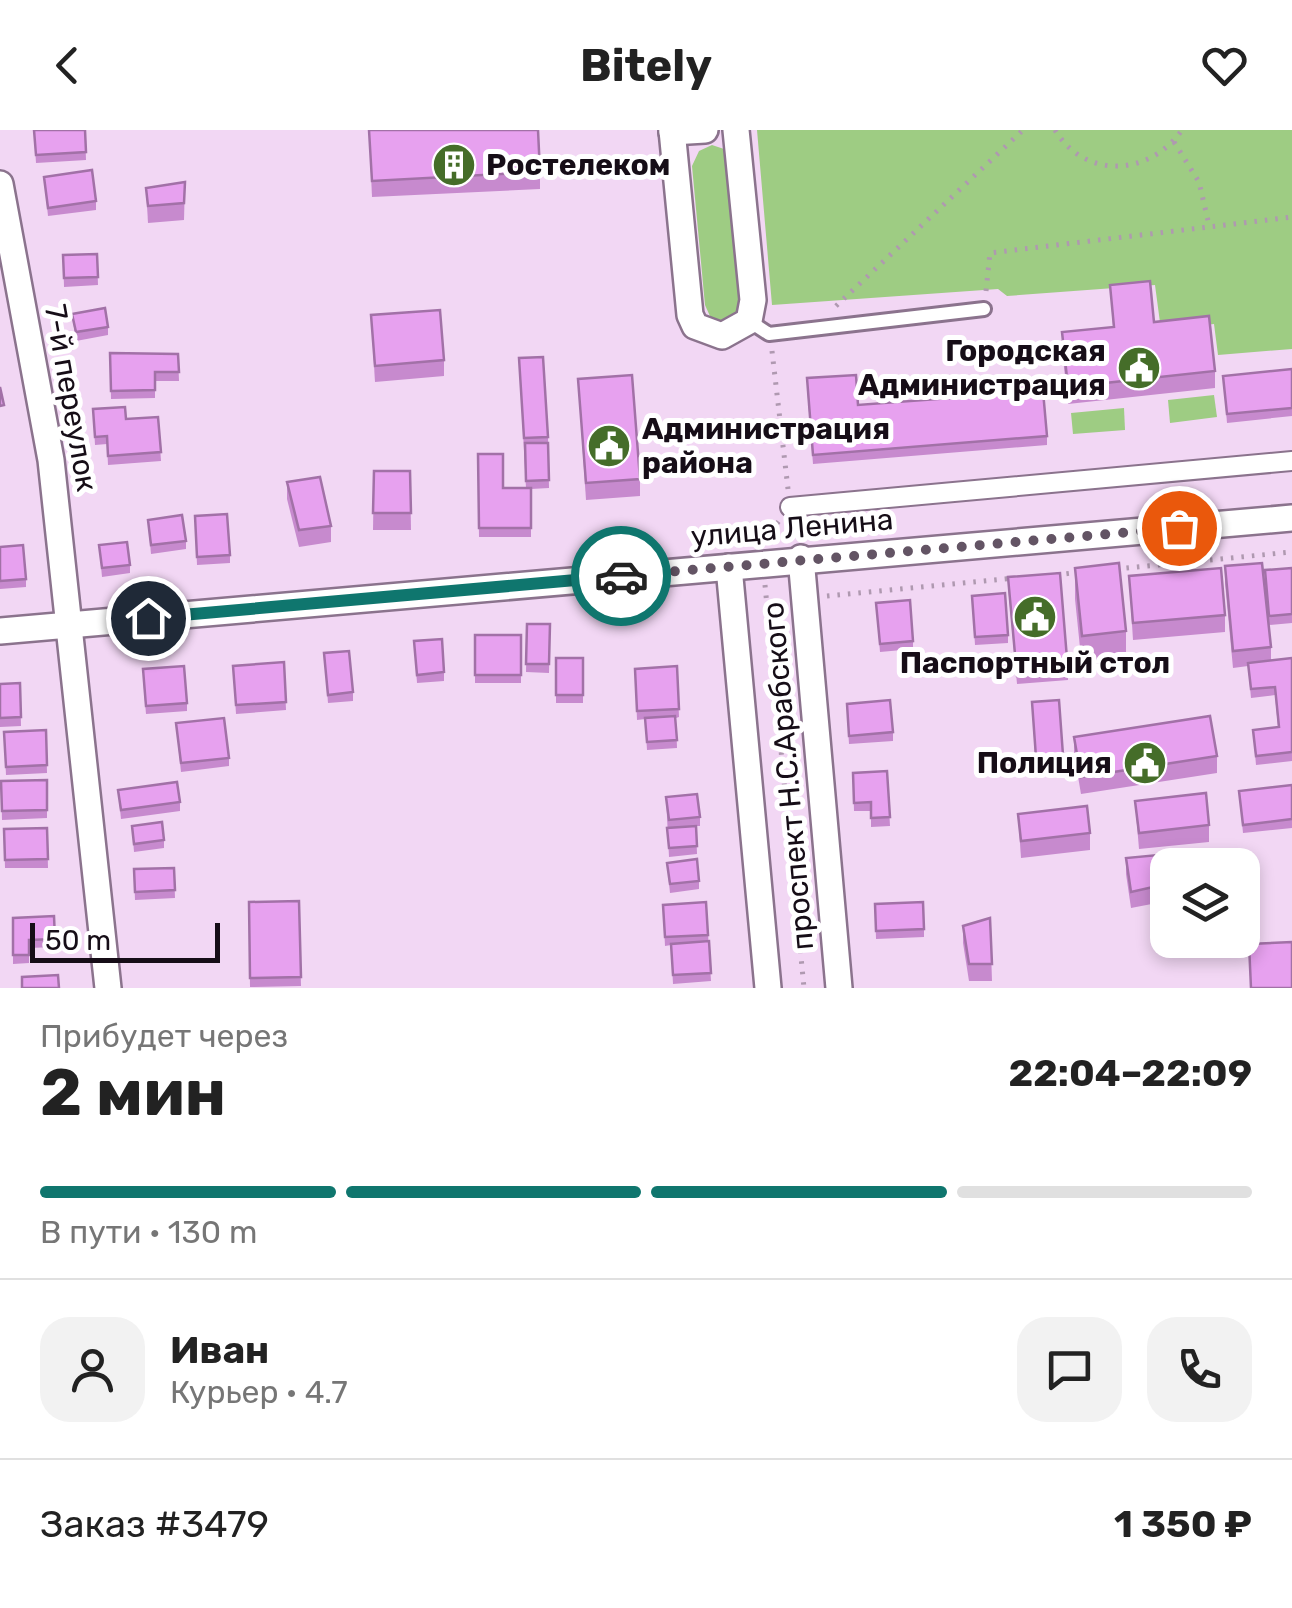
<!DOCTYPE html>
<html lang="ru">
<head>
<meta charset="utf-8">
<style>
	:root { --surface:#fff; --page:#f2f2f2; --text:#222; --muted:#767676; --line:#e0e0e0; --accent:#0f766e }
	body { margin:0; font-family:Rubik,sans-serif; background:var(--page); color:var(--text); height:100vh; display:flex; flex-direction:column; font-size:38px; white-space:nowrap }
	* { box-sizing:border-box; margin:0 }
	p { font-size:32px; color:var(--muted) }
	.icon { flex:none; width:55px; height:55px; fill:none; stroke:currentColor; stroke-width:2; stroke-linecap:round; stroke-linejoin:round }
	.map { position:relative; height:858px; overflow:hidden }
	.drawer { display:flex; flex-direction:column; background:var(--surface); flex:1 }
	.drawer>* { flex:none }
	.buttons { position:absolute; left:1150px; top:718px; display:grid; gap:20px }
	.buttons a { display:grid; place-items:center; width:110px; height:110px; border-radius:20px; background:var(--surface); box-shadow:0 5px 15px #0003; font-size:50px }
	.scale { position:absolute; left:30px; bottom:25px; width:190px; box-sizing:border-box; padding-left:10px; border:5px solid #160d17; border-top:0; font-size:28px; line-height:35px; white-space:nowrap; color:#160d17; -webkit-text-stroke:8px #fff; paint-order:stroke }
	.pin { position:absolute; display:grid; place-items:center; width:85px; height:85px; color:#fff; margin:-42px; border:5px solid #fff; border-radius:50%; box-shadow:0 2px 10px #0007 }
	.courier { position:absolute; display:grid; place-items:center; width:100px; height:100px; margin:-50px; border:8px solid #0f766e; border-radius:50%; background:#fff; color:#222; box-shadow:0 2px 12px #0007 }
	.overview em { font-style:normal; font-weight:700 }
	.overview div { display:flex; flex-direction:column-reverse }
	.overview { display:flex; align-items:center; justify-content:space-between; height:170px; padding:0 40px }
	h1 { font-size:65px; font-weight:700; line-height:75px }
	.bar { display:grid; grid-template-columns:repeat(4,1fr); gap:15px 10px; align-content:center; height:120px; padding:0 40px }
	.bar i { height:12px; border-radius:8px; background:var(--line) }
	.bar .current { background:var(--accent) }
	.bar p { grid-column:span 4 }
	.line { display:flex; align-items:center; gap:25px; padding:0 40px; border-top:2px solid var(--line) }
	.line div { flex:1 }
	.round { display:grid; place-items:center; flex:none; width:105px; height:105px; border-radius:30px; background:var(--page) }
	header { display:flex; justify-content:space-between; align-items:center; height:130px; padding:0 40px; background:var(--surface); font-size:45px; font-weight:700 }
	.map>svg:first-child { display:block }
</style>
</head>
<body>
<header><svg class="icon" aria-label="back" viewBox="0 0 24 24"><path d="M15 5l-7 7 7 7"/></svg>Bitely<svg class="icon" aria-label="heart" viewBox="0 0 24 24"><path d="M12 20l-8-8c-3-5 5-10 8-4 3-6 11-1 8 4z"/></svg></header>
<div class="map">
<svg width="1292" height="858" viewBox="0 0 1292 858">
	<rect width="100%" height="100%" fill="#f2d7f4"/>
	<g fill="#9ecc83">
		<polygon points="757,0 1292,0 1292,219 1218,225 1214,194 1161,200 1155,155 1007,166 998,159 772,175"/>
		<polygon points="712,15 727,20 749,173 729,197 713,193 705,175 692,36 699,21"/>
		<polygon points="1214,265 1217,287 1170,293 1168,270"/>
		<polygon points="1124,278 1125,300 1073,304 1071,283"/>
	</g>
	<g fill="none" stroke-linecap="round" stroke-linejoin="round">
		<g stroke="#8b738d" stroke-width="18">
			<polyline id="service" points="749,191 769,204 984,179"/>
		</g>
		<g stroke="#8b738d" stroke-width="22">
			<polyline id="pedestrian" points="790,377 1292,331"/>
		</g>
		<g stroke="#8b738d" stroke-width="30">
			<g id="minor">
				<polyline points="672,0 690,185 695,196 722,206 749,191 753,170 736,0"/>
				<polyline points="672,2 705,0"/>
				<polyline points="0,54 51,330 108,858"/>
				<polyline points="801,428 839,858"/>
				<polyline points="729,437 768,858"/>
				<polyline points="0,501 1292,388"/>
			</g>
		</g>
		<g stroke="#af99b0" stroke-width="5" stroke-dasharray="2.5 8" stroke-linecap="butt">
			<path d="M1055 0C1085 50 1150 46 1182 0"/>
			<polyline points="1174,12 1199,52 1209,95"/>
			<polyline points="986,161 990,123 1292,87"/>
			<polyline points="836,176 1023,0"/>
			<polyline points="772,221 788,359"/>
			<polyline points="764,410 779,391"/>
			<polyline points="1116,439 1292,422"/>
			<polyline points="1056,445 1080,442"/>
			<polyline points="765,455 804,858"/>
			<polyline points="827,466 1015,448"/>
		</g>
		<use href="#service" stroke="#fff" stroke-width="12"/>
		<use href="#pedestrian" stroke="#fff" stroke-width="18"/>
		<use href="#minor" stroke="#fff" stroke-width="25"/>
	</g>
	<g fill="#c78ace">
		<polygon points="34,0 85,0 86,30 36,33"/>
		<polygon points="369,0 540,42 540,59 372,67"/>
		<polygon points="44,47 96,71 96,80 48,86"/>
		<polygon points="185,52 184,90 148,93 146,58"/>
		<polygon points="97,124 98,155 64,157 63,125"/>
		<polygon points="1110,155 1215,241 1215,258 1068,274 1062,219 1062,202 1113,197"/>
		<polygon points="72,184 108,197 108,205 76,211"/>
		<polygon points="371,185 444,230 444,246 375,252"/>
		<polygon points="110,223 178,224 179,251 155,251 155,268 111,269"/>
		<polygon points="519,228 548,307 549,358 531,359 531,407 479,407 478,324 503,358 526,358"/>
		<polygon points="1292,239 1292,286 1227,293 1223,246"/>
		<polygon points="578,249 640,349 640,366 586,370"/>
		<polygon points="807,257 858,275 1047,306 1047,315 813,334"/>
		<polygon points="93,279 126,289 158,287 161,331 108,335 107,314 95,315"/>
		<polygon points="374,341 410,341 411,400 373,400"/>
		<polygon points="287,352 331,396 331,412 299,417 287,369"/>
		<polygon points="195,386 230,425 230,433 197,435"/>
		<polygon points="148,390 186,411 186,419 151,424"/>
		<polygon points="99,415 130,435 130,443 102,447"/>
		<polygon points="0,417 26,449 26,457 0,459"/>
		<polygon points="1225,436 1271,517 1271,531 1292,528 1292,631 1256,635 1253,600 1278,597 1275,565 1251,568 1248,536 1233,538 1225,453"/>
		<polygon points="1075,438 1126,501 1126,532 1082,537 1075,469"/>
		<polygon points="1292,438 1292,493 1269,495 1265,449"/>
		<polygon points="1129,446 1225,485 1225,502 1133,510"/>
		<polygon points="1008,456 1068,541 1068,550 1017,554"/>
		<polygon points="972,466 1008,505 1008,513 975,515"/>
		<polygon points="876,473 913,511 913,519 880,522"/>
		<polygon points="527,494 550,494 549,543 526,542"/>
		<rect x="475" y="505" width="46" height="48"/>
		<polygon points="414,511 444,542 444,551 417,553"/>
		<polygon points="324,523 353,562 353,571 328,573"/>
		<rect x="556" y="528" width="27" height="45"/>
		<polygon points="284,532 286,580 236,584 233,536"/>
		<polygon points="677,536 679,587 676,588 677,618 647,620 645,589 637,590 635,539"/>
		<polygon points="143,548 187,573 187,581 146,584"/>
		<polygon points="20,553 21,596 0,597 0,554"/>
		<polygon points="1032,572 1063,625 1063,642 1036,644"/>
		<polygon points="847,582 893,602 893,611 849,614"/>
		<polygon points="176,593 229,628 229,636 181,642"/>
		<polygon points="46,600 47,643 6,645 4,602"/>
		<polygon points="1074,607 1217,626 1217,643 1081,664 1074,623"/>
		<polygon points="887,641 890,696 871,697 871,681 854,681 853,643"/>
		<polygon points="47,650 47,688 2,690 1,651"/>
		<polygon points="1292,655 1292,698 1243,703 1239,661"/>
		<polygon points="118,660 180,672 180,681 121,689"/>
		<polygon points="666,667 700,687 700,696 696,696 697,724 669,727"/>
		<polygon points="1135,671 1209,695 1209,712 1139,719"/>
		<polygon points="1018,684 1090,703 1090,720 1021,728"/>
		<polygon points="132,696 164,710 164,718 134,722"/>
		<polygon points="47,698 48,738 5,738 4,699"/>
		<polygon points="1126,728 1162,755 1162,772 1131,778 1126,744"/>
		<polygon points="667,733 699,751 699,759 670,763"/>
		<polygon points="174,738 175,768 135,770 134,739"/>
		<polygon points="299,771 301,856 250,857 249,772"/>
		<polygon points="706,772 711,851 673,854 671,815 665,816 663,775"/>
		<polygon points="875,774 924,799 924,807 876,809"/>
		<polygon points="54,786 55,817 29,818 29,833 13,834 13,788"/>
		<polygon points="990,788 992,851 969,851 963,813 963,796"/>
	</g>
	<g fill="#e7a1ef" stroke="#a271a7" stroke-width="2.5">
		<polygon points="34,0 85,0 86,22 36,25"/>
		<polygon points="369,0 538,0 540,42 372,51"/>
		<polygon points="92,40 96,71 48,78 44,47"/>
		<polygon points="185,52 184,73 148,76 146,58"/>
		<polygon points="97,124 98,147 64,148 63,125"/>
		<polygon points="1150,151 1154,192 1209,186 1215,241 1068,257 1062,202 1114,197 1110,155"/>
		<polygon points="105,178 108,197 76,202 72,184"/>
		<polygon points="440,180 444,230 375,236 371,185"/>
		<polygon points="110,223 178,224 179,242 155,242 155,260 111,261"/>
		<polygon points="543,227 548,307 524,308 519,228"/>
		<polygon points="1292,239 1292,278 1227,284 1223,246"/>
		<polygon points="632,245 640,349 586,353 578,249"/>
		<polygon points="856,245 858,275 1043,261 1047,306 813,325 807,248"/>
		<polygon points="0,257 4,275 0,276"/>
		<polygon points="125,277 126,289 158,287 161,322 108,326 107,306 95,307 93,279"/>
		<polygon points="525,313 548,313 549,350 526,351"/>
		<polygon points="478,324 503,324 503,358 531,358 531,398 479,398"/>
		<polygon points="374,341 410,341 411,383 373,383"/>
		<polygon points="320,347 331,396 299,400 287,352"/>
		<polygon points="227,384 230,425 197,427 195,386"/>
		<polygon points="182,385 186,411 151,415 148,390"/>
		<polygon points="127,412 130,435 102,438 99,415"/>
		<polygon points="23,415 26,449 0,451 0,417"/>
		<polygon points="1119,433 1126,501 1082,506 1075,438"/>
		<polygon points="1262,433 1271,517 1233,521 1225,436"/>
		<polygon points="1221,438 1225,485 1133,493 1129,446"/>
		<polygon points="1292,438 1292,484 1269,486 1265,440"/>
		<polygon points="1060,443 1068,541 1017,546 1008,447"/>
		<polygon points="1005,463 1008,505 975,507 972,466"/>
		<polygon points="910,470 913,511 880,514 876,473"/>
		<polygon points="527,494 550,494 549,534 526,534"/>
		<rect x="475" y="505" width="46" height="40"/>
		<polygon points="442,509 444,542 417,545 414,511"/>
		<polygon points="349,521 353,562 328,565 324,523"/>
		<rect x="556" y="528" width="27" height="37"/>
		<polygon points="1292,528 1292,622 1256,626 1253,600 1279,597 1275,557 1251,559 1248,533"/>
		<polygon points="284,532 286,572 236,575 233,536"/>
		<polygon points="184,536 187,573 146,576 143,539"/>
		<polygon points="677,536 679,579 637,581 635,539"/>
		<polygon points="20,553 21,587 0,588 0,554"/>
		<polygon points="890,570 893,602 849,606 847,574"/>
		<polygon points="1059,570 1063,625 1036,627 1032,572"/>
		<polygon points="675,586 677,610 647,612 645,588"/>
		<polygon points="1210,586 1217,626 1081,647 1074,607"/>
		<polygon points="224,588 229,628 181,633 176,593"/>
		<polygon points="46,600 47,635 6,637 4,602"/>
		<polygon points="887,641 890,687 871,688 871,672 854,673 853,643"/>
		<polygon points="47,650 47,680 2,681 1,651"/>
		<polygon points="177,652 180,672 121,680 118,660"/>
		<polygon points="1292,655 1292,689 1243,695 1239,661"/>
		<polygon points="1206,663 1209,695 1139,703 1135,671"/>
		<polygon points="697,664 700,687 669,690 666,667"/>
		<polygon points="1087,676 1090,703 1021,711 1018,684"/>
		<polygon points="162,692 164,710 134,714 132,696"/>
		<polygon points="696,696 697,716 669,718 667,698"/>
		<polygon points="47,698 48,729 5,730 4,699"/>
		<polygon points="1158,725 1162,755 1131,762 1126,728"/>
		<polygon points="697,729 699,751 670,754 667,733"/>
		<polygon points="174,738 175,760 135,762 134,739"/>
		<polygon points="299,771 301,847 250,848 249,772"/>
		<polygon points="706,772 708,805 665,807 663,775"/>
		<polygon points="923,772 924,799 876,801 875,774"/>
		<polygon points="54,786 55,809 29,810 29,825 13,825 13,788"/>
		<polygon points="990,788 992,834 969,834 963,796"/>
		<polygon points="709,811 711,843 673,845 671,814"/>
		<polygon points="1292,812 1292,858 1251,858 1249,814"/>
		<polygon points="58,845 59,858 22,858 22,847"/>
	</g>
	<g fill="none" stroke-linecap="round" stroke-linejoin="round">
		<polyline stroke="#635464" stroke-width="10" stroke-dasharray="0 18" points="621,446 1179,398"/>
		<polyline stroke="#0f766e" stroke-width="12" points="148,488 621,446"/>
	</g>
	<defs>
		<g id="building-disc" transform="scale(2.25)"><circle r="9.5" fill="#456d29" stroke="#fff"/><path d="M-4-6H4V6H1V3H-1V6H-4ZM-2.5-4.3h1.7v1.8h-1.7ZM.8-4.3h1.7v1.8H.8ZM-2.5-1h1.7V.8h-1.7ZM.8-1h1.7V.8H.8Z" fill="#fff"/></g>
		<g id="civic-disc" transform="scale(2.25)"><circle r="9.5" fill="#456d29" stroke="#fff"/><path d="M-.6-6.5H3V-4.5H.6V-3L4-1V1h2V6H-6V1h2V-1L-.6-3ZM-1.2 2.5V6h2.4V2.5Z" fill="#fff"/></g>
	</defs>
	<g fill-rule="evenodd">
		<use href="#building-disc" x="454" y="35"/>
		<use href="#civic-disc" x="1139" y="238"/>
		<use href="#civic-disc" x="609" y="316"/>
		<use href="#civic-disc" x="1035" y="487"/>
		<use href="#civic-disc" x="1145" y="633"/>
	</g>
	<g text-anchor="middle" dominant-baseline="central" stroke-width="10" stroke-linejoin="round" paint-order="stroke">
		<g font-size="30" font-weight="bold" fill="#160d17" stroke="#fff" text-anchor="start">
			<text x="486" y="35">Ростелеком</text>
			<text x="1106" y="221" text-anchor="end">Городская<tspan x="1106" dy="34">Администрация</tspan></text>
			<text x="642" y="299">Администрация<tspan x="642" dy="34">района</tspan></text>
			<text x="1035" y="533" text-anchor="middle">Паспортный стол</text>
			<text x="1112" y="633" text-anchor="end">Полиция</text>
		</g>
		<g font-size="30" fill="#160d17" stroke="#fff">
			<text transform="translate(71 268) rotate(80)">7-й переулок</text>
			<text transform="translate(792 398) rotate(-5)">улица Ленина</text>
			<text transform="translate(788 646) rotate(-95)">проспект Н.С.Арабского</text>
		</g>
	</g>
</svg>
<div class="buttons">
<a><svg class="icon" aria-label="layers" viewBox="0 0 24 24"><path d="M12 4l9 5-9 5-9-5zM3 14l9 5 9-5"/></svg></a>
</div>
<div class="scale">50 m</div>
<div class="pin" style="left:1179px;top:398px;background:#ea580c"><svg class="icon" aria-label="bag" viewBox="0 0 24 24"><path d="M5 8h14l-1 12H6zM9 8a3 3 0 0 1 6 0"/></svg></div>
<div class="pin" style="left:148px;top:488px;background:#1f2937"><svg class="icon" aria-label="home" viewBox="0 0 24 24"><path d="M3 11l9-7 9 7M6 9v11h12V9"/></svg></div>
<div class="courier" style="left:621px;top:446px"><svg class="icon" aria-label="car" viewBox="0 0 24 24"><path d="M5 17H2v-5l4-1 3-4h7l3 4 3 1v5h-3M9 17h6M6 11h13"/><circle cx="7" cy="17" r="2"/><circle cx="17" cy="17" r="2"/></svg></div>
</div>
<section class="drawer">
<div class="overview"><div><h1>2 мин</h1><p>Прибудет через</p></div><em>22:04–22:09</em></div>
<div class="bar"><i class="current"></i><i class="current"></i><i class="current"></i><i></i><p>В пути · 130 m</p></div>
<div class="line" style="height:180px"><a class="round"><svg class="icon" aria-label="person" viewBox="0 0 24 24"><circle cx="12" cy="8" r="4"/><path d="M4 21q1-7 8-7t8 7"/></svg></a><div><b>Иван</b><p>Курьер · 4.7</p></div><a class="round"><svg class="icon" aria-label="chat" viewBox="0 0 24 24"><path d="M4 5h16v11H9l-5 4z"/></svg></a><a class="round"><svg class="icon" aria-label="phone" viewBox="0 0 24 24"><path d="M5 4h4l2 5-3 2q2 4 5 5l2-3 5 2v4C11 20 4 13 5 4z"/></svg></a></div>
<div class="line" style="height:130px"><div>Заказ #3479</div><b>1 350 ₽</b></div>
</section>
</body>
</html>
